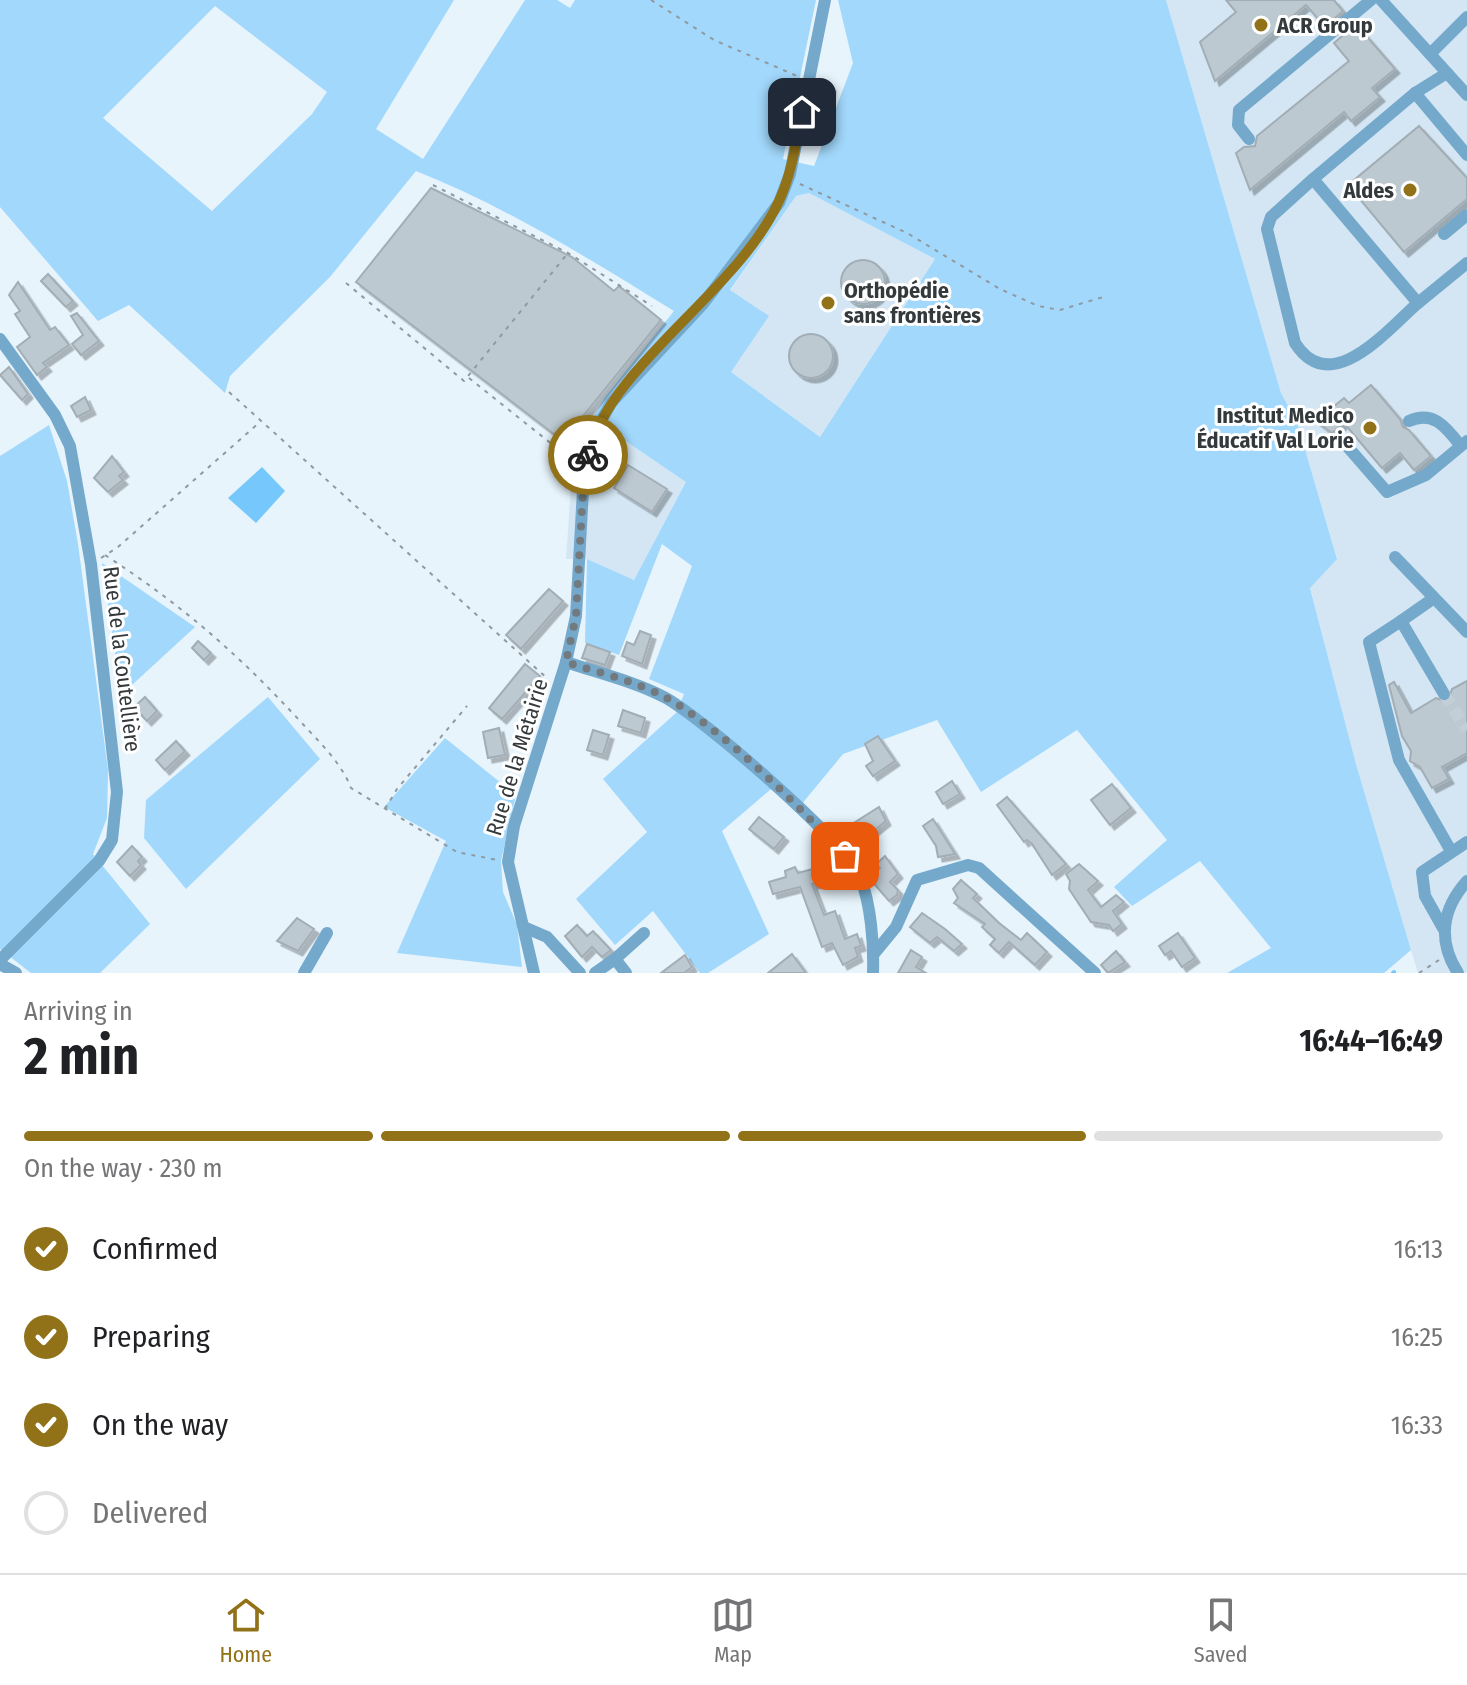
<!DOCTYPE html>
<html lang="en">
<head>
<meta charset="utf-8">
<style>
	:root { --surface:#fff; --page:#f2f2f2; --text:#202124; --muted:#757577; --line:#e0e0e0; --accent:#917218 }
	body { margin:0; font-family:"Fira Sans Condensed",sans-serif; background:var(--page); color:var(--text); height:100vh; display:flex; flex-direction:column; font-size:30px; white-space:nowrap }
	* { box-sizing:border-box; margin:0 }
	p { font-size:26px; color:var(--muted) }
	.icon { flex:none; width:44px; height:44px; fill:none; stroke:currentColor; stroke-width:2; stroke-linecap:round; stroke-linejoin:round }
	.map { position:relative; height:973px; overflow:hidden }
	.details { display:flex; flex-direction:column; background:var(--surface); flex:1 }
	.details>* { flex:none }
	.pin { position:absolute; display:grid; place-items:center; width:68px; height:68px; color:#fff; margin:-34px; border-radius:16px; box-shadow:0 4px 12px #0006 }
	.courier { position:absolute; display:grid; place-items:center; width:80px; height:80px; margin:-40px; border:6px solid #917218; border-radius:50%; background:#fff; color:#222; box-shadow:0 2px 10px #0007 }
	.summary em { font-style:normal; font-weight:700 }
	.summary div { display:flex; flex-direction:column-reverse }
	.summary { display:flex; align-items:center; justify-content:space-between; height:136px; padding:0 24px }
	h1 { font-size:52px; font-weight:700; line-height:60px }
	.bar { display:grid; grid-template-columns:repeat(4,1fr); gap:12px 8px; align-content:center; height:96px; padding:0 24px }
	.bar i { height:10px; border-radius:6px; background:var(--line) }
	.bar .selected { background:var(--accent) }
	.bar p { grid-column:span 4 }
	ol { padding:0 24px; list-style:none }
	li { display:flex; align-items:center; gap:24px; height:88px }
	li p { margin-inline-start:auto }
	li .icon { padding:8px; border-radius:50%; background:var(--accent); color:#fff; stroke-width:4 }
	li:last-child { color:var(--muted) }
	li i { width:44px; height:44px; border:4px solid var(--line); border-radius:50% }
	.tab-bar { display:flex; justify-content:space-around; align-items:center; height:112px; border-top:2px solid var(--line); background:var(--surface); font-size:22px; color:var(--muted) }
	.tab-bar a { display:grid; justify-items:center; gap:4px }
	.tab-bar .selected { color:var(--accent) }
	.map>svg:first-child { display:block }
</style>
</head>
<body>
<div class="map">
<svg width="1467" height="973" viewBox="0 0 1467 973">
	<defs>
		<filter id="shadow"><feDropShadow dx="4.5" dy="4.5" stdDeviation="0" flood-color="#0004"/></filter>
	</defs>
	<rect width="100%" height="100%" fill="#e7f4fc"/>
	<g fill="#d4e6f3">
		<polygon points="1166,0 1467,0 1467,973 1418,973 1411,950 1356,764 1310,587 1337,558 1297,422 1281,393"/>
		<polygon points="809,193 935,259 820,437 731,372 730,291 796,196"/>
		<polygon points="584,433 614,433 687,482 634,580 587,559 566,559 572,471"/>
	</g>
	<g fill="#a2d8fc" fill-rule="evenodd">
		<path d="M0 0H454L376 129 423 159 525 0H557L570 8 575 0H816L783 159 814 166 853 63 838 0H1166L1281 393 1297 422 1337 559 1310 588 1356 764 1411 950 1384 973H1227L1271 948 1200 861 1132 906 1114 887 1167 840 1077 730 981 792 937 720 843 754 801 805 777 784 722 831 769 934 708 973H700L653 911 615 945 576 899 647 832 603 779 677 712 684 694 649 679 692 566 662 544 619 655 585 643 587 559 634 580 686 482 614 433H584L605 397 674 311C591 260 507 207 416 171L330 277 230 376 225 393 129 305 98 321 0 207ZM215 6 327 92 312 114 212 211 103 118ZM809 193 935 259 820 437 731 372 769 316 730 290 796 196Z"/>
		<polygon points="49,425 67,481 78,544 108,770 107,818 93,854 150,924 100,973 31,973 0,949 0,456"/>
		<polygon points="102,563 195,627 121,695"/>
		<polygon points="268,697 320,759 186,889 144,838 146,800"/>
		<polygon points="445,738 516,795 501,861 503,892 517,925 522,967 397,953 446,841 384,807"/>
	</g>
	<polygon fill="#76c8fc" points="262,467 285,491 256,523 228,498"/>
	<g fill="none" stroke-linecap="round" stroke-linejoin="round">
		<polyline stroke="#76c8fc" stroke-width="4" points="1393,973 1394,972"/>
	</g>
	<g fill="#bdc9d1" stroke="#a2adb5" stroke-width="2" filter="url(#shadow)">
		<polygon points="1226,0 1334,0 1343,11 1325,27 1306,5 1215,81 1200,42 1236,12"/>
		<polygon points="1356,24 1395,69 1372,88 1380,97 1351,121 1344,112 1250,190 1236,153 1244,147 1255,146 1257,136 1349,61 1334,43"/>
		<polygon points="818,83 831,87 826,111 812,109"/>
		<polygon points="1419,126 1467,178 1467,199 1404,252 1348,185"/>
		<polygon points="431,188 572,257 614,291 619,286 661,320 563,441 356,282"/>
		<circle cx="863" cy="282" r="22"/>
		<polygon points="48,274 73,301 66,307 41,281"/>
		<polygon points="18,282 50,330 55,327 69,345 43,363 47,367 37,375 17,347 30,337 15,314 20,311 9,295"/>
		<polygon points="77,313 99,341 81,355 72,344 83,335 71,316"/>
		<circle cx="811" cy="356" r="22"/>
		<polygon points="9,367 28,394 22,400 0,375"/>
		<polygon points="1371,385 1400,419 1403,427 1409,430 1431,456 1414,470 1400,453 1382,468 1344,423 1332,433 1316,421 1344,398 1349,403"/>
		<polygon points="85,397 91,410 77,417 71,406"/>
		<polygon points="112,456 124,472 119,476 123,480 108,492 94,478"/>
		<polygon points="628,465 667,489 652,512 614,488"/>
		<polygon points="549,589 563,601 521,649 506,635"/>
		<polygon points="640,631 651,635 642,664 622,656 627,642 634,645"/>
		<polygon points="198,641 211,653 204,660 192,648"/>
		<polygon points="587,644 610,652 605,665 582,658"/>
		<polygon points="525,664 540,676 502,719 489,708"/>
		<polygon points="1467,681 1467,753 1442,767 1449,779 1432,788 1420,767 1410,761 1411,751 1402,736 1389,685 1394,682 1411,713 1436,698 1448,702 1452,689"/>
		<polygon points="145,697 157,711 147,721 134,707"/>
		<polygon points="623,710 645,718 641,733 618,726"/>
		<polygon points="499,728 505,755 488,758 483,732"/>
		<polygon points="593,730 609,735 603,755 587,750"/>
		<polygon points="878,736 895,761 873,776 866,766 873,761 865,744"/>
		<polygon points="176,741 185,751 165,770 156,760"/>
		<polygon points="952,781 960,794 943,804 936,792"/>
		<polygon points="1112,784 1131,808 1110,825 1091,800"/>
		<polygon points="1007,797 1066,864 1052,875 1032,844 1027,840 1024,842 997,805"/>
		<polygon points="879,807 886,821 851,849 838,833"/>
		<polygon points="759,817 784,837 774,849 749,829"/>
		<polygon points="933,819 955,854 938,857 936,846 923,826"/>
		<polygon points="824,845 845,879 812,884 824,915 835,911 845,939 857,934 861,946 855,948 858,957 843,965 832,943 822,947 800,887 773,894 769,882 786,877 785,871 795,867 798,873 831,864 819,849"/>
		<polygon points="132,846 142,857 138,861 141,865 130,876 117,862"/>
		<polygon points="885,856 898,874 890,882 898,890 897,895 889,901 870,879 880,868 876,864"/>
		<polygon points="1079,864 1098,881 1088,890 1101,907 1116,895 1124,902 1113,911 1122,924 1113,931 1109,925 1091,922 1069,889 1070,881 1066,874"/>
		<polygon points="961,880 977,894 973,898 999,923 1021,940 1027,933 1047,952 1035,965 1009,942 999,953 990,945 995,939 982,927 985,924 954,903 958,898 953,889"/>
		<polygon points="922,913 945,929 962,944 954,951 937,937 930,943 910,927"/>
		<polygon points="297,918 314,929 298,951 277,941"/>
		<polygon points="577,925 587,936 593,931 611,950 602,957 592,947 582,957 565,936"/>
		<polygon points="1178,933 1195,958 1182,967 1171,951 1165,955 1159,946"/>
		<polygon points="911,950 922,957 916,967 926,973 898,973"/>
		<polygon points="1116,951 1125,962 1108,973 1101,965"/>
		<polygon points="792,954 806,973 768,973"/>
		<polygon points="685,955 692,967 684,973 661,973"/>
	</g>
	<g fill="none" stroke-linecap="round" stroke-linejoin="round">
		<polyline stroke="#c3cfd6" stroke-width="12" stroke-dasharray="12 6" stroke-linecap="butt" points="1444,694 1467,730"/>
		<g stroke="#90999f" stroke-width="2" stroke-dasharray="4 6" stroke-linecap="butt">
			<polyline points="651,0 714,40 797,76"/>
			<polyline points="800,184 907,233 1000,289 1038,306 1060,310 1103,297"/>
			<polyline points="433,185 568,253 652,306"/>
			<polyline points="346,283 464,381 568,253"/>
			<polyline points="469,378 573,461"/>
			<polyline points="229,392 548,679"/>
			<path d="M105 555C183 606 236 652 300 721 319 742 341 762 351 788L457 852 497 860"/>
			<polyline points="101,558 118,547 260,422"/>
			<polyline points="385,809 397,789 467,706"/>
			<polyline points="1419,973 1439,960"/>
		</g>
		<g stroke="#74a9cc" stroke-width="12">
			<polyline points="1381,0 1467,95"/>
			<polyline points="1430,54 1467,17"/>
			<polyline points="1415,93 1447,73"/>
			<polyline points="1249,139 1238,125 1239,110 1371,0"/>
			<polyline points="1467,155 1415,93 1313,179 1418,303 1467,263"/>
			<path d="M1313 179 1271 217 1267 229 1295 343C1331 399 1387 330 1418 303"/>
			<polyline points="1444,234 1467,215"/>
			<polyline points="0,339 55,415 70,446 91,564 117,792 112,840 99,861 0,960"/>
			<path d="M1409 421C1433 410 1446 427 1460 445"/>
			<polyline points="1340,438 1387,492 1426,475 1467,441"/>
			<polyline points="1395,557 1467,632"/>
			<polyline points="1434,598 1401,621 1444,694"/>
			<polyline points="1401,621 1369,642 1399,760 1451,851"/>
			<path d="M566 662C598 673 633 681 664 697 699 715 847 842 860 877 871 904 874 944 873 973"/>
			<polyline points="526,928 547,937 580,973"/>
			<polyline points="1443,928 1425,896 1422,872 1467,842"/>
			<polyline points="873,955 896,927 917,880 968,865 979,868 1095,973"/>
			<polyline points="615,959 644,933"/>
			<polyline points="0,964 16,973"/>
			<polyline points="304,973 327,933"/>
			<polyline points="534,973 508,862 514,826 566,662 576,616 584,472 593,436 611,403 703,304 779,203 790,174 825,0"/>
			<polyline points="595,973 615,959 626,973"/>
			<path d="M1458 973C1437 940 1442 909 1467 881"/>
		</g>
	</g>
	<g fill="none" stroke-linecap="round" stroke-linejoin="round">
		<path stroke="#737a7f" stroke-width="8" stroke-dasharray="0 14.4" d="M588 455 584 472 576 616 566 662C599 673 635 681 665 697 723 729 800 807 845 856"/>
		<path stroke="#917218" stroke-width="10" d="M588 455C611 363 737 293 779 201 792 173 796 142 802 112"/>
	</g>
	<g fill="#917218" stroke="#fff" stroke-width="3">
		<circle cx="1261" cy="25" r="8"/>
		<circle cx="1410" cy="190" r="8"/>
		<circle cx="828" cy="303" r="8"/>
		<circle cx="1370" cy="428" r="8"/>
	</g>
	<g text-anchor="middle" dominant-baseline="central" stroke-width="6" stroke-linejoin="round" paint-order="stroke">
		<g font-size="22" font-weight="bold" fill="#34393c" stroke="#fff" text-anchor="start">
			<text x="1277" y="25">ACR Group</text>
			<text x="1394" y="190" text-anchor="end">Aldes</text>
			<text x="844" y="290">Orthopédie<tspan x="844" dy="25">sans frontières</tspan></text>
			<text x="1354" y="415" text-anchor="end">Institut Medico<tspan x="1354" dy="25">Éducatif Val Lorie</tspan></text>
		</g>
		<g font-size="22" fill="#34393c" stroke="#fff">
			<text transform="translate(122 659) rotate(83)">Rue de la Coutellière</text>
			<text transform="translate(517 757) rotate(-73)">Rue de la Métairie</text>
		</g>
	</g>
</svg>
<div class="pin" style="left:845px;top:856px;background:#ea580c"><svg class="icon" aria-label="bag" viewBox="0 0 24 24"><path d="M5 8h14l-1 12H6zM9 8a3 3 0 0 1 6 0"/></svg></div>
<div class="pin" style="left:802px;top:112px;background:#1f2937"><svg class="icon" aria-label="home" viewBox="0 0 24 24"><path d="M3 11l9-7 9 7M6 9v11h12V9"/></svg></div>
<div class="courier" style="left:588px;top:455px"><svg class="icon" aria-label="bike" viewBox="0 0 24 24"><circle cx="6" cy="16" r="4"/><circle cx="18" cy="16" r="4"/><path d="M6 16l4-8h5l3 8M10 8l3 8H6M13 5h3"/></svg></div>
</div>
<section class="details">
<div class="summary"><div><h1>2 min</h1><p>Arriving in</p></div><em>16:44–16:49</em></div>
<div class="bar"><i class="selected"></i><i class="selected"></i><i class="selected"></i><i></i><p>On the way · 230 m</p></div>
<ol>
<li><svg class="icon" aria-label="check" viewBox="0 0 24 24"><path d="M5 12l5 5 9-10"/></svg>Confirmed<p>16:13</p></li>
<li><svg class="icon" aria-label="check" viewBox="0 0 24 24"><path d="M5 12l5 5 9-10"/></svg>Preparing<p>16:25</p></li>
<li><svg class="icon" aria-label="check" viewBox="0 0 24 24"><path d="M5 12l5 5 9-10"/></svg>On the way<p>16:33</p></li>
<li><i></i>Delivered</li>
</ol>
</section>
<nav class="tab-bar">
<a class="selected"><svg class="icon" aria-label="home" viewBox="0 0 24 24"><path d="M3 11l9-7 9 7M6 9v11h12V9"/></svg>Home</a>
<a><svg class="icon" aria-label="map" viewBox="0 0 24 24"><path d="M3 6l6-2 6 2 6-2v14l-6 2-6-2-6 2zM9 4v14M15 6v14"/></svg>Map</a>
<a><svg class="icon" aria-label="saved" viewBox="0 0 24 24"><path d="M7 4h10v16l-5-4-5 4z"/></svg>Saved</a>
</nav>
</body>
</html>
